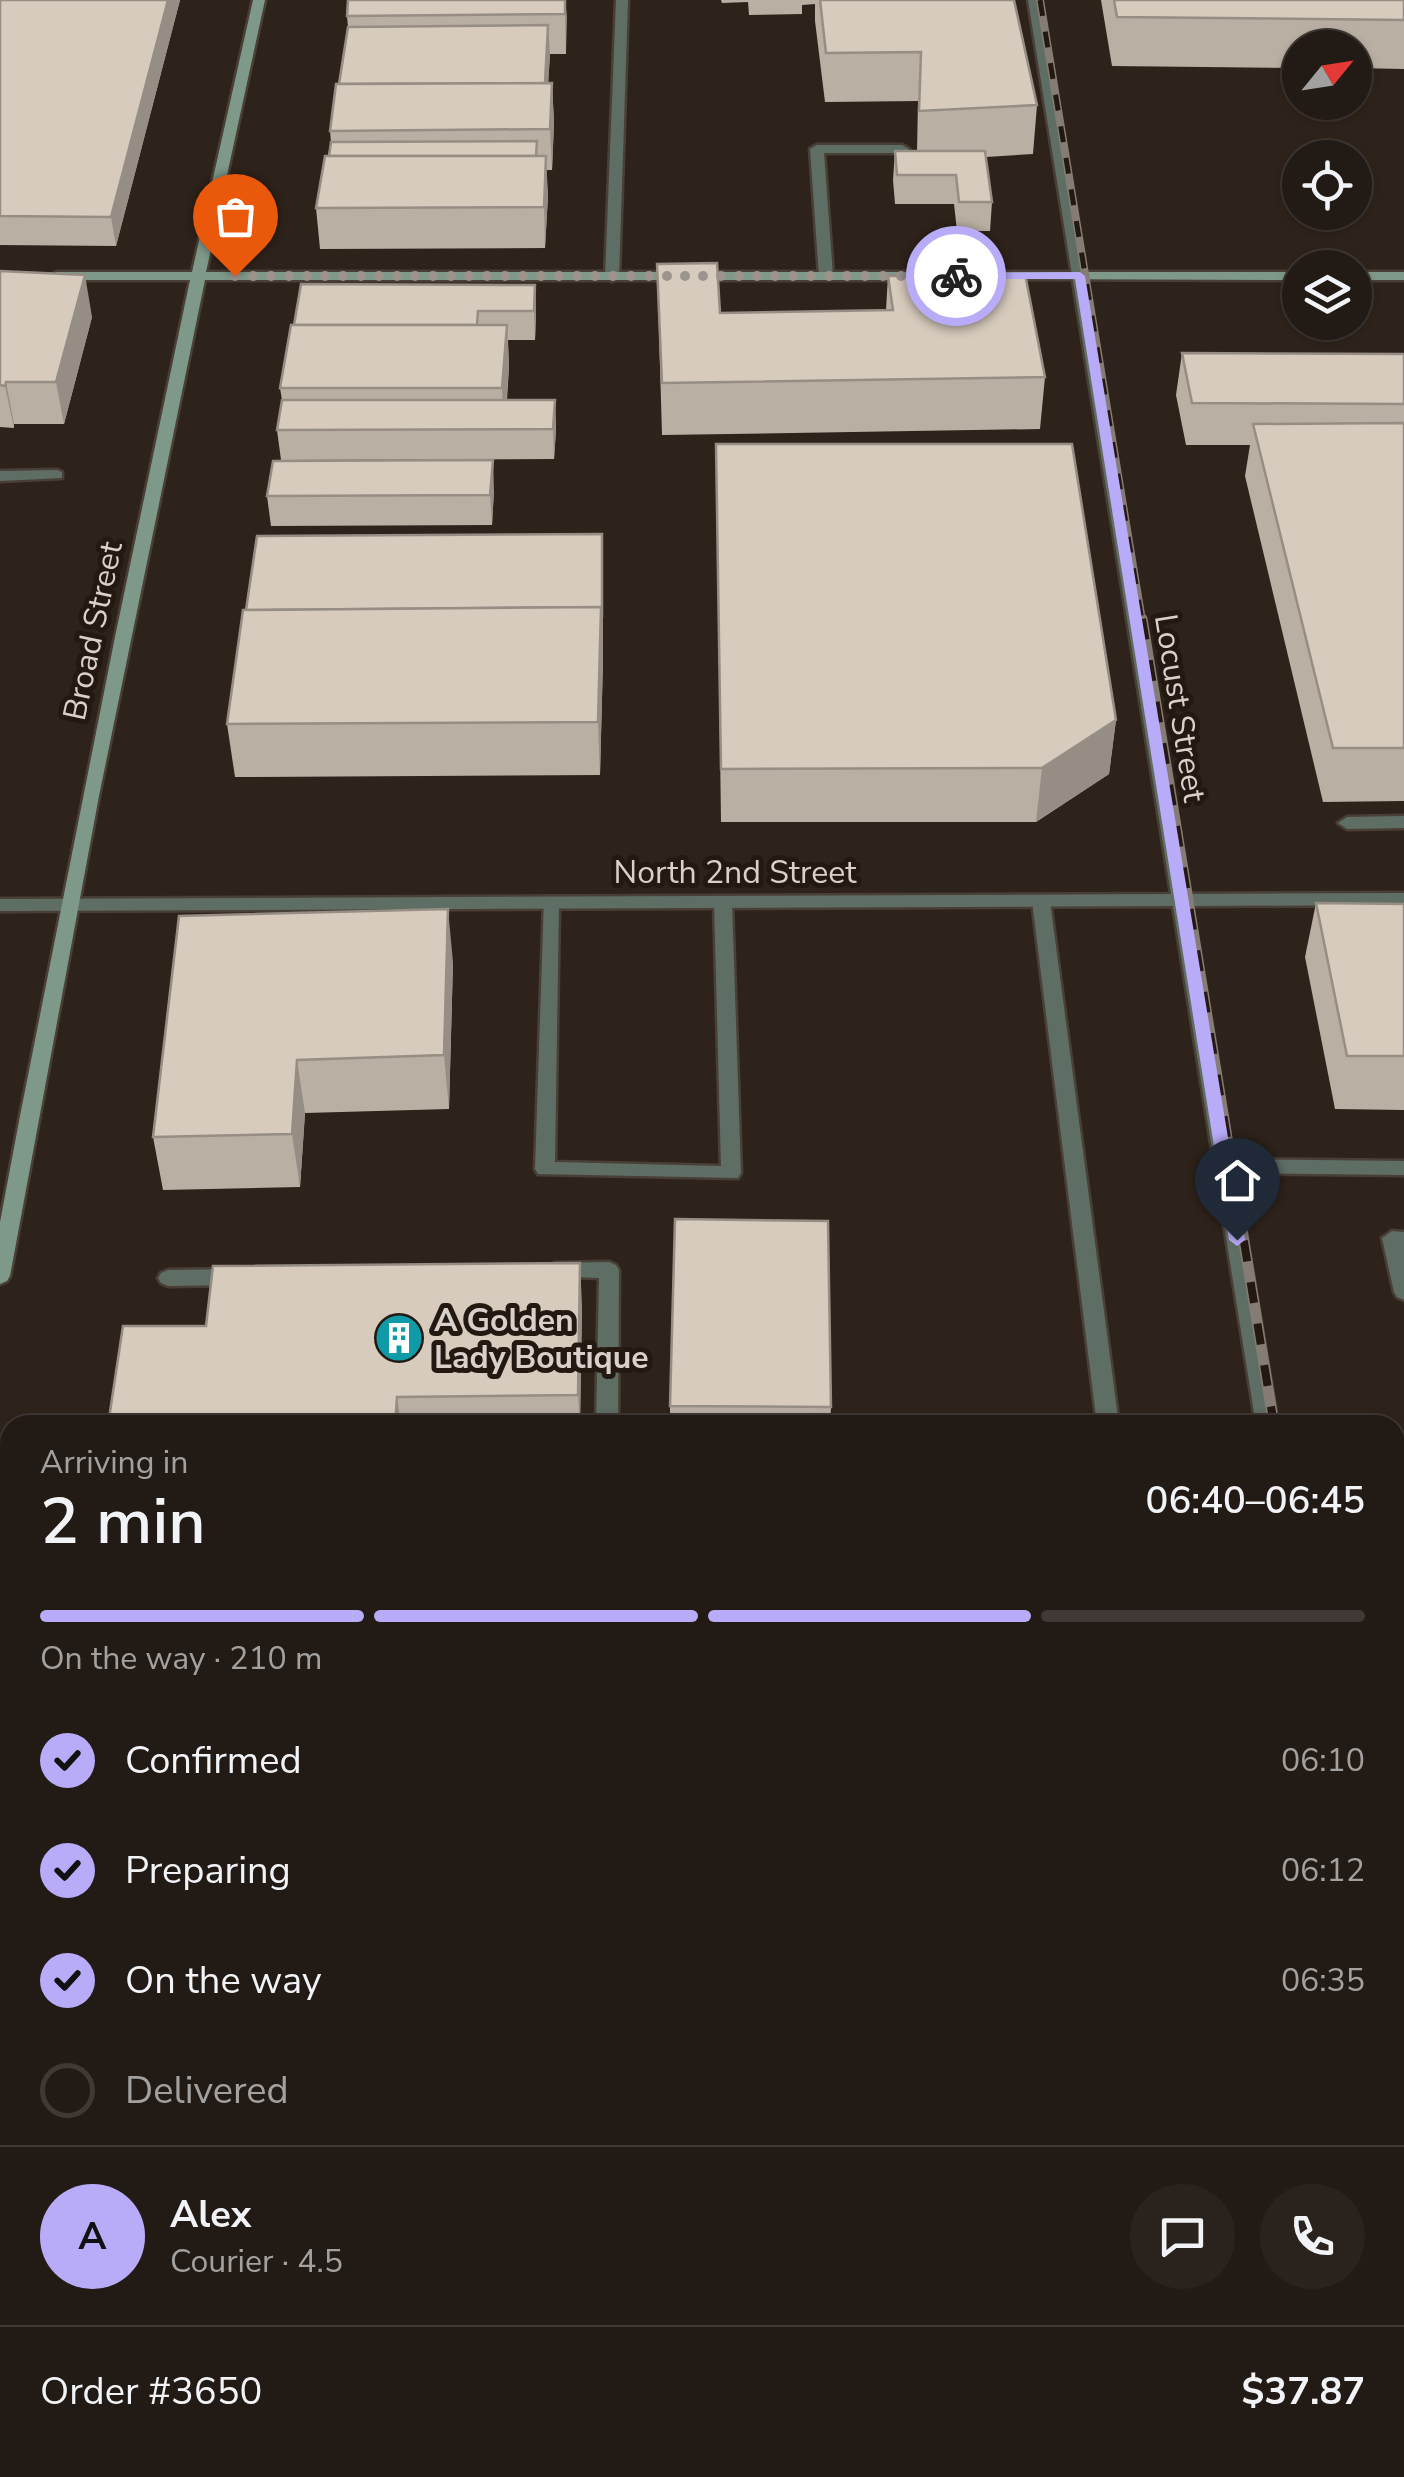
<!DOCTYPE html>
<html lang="en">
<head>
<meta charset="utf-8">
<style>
	:root { --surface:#221a14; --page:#2a231d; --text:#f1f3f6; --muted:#a2a1a0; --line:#3f3834; --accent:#b8abf7 }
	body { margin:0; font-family:"Nunito Sans",sans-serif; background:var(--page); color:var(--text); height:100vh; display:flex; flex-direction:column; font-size:38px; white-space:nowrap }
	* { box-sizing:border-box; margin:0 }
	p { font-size:32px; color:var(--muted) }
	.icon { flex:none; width:55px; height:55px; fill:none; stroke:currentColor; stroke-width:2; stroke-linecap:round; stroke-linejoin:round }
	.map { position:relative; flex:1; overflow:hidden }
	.sheet { position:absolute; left:0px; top:1415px; width:1405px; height:1062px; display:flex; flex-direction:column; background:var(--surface); border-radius:30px 30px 0 0; box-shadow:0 2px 8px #0004,0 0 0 2px var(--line) }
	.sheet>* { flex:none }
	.needle { width:65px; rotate:60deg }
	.controls { position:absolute; left:1282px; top:30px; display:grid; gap:20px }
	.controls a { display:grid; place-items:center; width:90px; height:90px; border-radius:50%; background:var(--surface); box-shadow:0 2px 8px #0004,0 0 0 2px var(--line); font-size:50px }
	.pin { position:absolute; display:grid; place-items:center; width:85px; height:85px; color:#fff; margin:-102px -42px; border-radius:50% 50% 50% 0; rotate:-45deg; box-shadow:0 0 10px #0007 }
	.pin .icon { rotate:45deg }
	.courier { position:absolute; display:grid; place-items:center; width:100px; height:100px; margin:-50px; border:8px solid #b8abf7; border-radius:50%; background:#fff; color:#222; box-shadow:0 2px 12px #0007 }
	.head em { font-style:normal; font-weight:600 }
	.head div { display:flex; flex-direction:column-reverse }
	.head { display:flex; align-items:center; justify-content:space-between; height:170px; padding:0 40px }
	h1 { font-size:65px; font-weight:600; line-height:75px }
	.bar { display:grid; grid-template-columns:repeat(4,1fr); gap:15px 10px; align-content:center; height:120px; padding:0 40px }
	.bar i { height:12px; border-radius:8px; background:var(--line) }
	.bar .active { background:var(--accent) }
	.bar p { grid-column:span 4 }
	.line { display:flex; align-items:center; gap:25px; padding:0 40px; border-top:2px solid var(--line) }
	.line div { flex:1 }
	.round { display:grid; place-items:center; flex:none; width:105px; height:105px; border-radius:52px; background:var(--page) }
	ol { padding:0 40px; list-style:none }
	li { display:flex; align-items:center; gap:30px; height:110px }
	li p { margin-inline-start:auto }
	li .icon { padding:10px; border-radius:50%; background:var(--accent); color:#111; stroke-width:4 }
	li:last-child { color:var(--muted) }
	li i { width:55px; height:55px; border:5px solid var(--line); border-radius:50% }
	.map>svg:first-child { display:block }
</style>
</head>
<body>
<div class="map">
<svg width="1404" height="2477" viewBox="0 0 1404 2477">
	<rect width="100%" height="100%" fill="#2e231a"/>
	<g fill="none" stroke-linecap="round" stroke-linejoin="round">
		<g stroke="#493f36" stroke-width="5">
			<g id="service">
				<polygon points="616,0 628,0 619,277 612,281 605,277"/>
				<polygon points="817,145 902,145 909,149 902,153 824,153 833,276 826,280 819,276 810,149"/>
				<polygon points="57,470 62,472 62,478 0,481 0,471"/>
				<polygon points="1404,816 1404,828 1347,829 1338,823 1347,817"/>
				<polygon points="1041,895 1050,901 1119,1425 1097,1425 1032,901"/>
				<polygon points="723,896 732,902 741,1173 738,1178 538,1174 535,1169 544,899 556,899 559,903 555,1162 721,1166 714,902"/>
				<polygon points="1225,1159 1404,1161 1404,1175 1225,1173 1215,1166"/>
				<polygon points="1392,1231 1404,1232 1404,1300 1397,1297 1394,1292 1382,1238"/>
				<polygon points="609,1262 616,1265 619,1270 618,1425 596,1425 599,1278 548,1276 545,1271 548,1266 555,1263"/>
				<polygon points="236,1269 243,1272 246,1277 243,1282 236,1285 168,1286 161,1283 158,1278 161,1273 168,1270"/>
			</g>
		</g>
		<g stroke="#493f36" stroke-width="5">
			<g id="minor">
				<polygon points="1028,0 1040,0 1189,894 1404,893 1404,905 1191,906 1278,1425 1256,1425 1173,906 0,911 0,899 1171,894"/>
				<rect x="0" y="1539" width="10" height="18"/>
				<rect x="1395" y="1539" width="9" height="18"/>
			</g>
		</g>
		<g stroke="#493f36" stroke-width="5">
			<g id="secondary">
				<polygon points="253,0 265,0 206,272 913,272 920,276 913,280 205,280 99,796 10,1276 7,1281 0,1284 0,1222 20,1116 115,637 190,280 57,280 50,276 57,272 192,272"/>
				<polygon points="1002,272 1300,272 1300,280 997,279 997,273"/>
				<rect x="1355" y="272" width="49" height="8"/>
			</g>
		</g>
		<use href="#service" fill="#5f6e65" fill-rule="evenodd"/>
		<use href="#minor" fill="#5f6e65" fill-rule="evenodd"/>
		<use href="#secondary" fill="#7e9889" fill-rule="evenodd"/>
		<g stroke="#857c75" stroke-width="8">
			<polyline id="rail-far2" points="1040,0 1142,621"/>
		</g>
		<g stroke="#857c75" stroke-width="11">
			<polyline id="rail-far1" points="1142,619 1274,1425"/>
		</g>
		<g stroke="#857c75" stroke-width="12">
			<polyline id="rail" points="1395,2184 1404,2240"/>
		</g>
		<use href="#rail-far2" stroke="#241911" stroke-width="5" stroke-dasharray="16" stroke-linecap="butt"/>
		<use href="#rail-far1" stroke="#241911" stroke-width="8" stroke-dasharray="21" stroke-linecap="butt"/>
		<use href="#rail" stroke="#241911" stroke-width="9" stroke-dasharray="28" stroke-linecap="butt"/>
	</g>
	<g fill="#b9afa3">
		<polygon points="0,0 180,0 116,246 0,245"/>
		<polygon points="348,0 566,0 566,54 550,54 548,83 552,83 554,123 552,170 546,170 548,196 545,248 320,249 316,208 331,142 330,131 348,27 347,16"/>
		<polygon points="721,0 1014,0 1037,105 1033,154 986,157 992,202 990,231 957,231 954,204 895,204 893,180 895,151 917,151 918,101 825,102 815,21 815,4 802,5 802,14 749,15 748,2 722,3"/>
		<polygon points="1101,0 1404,0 1404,69 1355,68 1355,48 1300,48 1300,68 1112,66"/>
		<polygon points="657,264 720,313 886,310 888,276 1045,377 1040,429 662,435"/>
		<polygon points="0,271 92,317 64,424 14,424 14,428 0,427"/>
		<polygon points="535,285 536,314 535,340 508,340 509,367 507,400 555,400 556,430 554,459 281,460 277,430 282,400 280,388 294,325"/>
		<polygon points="1182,353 1404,354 1404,801 1323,802 1245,476 1250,445 1186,445 1176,395"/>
		<polygon points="716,444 1116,720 1109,774 1036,822 721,822"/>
		<polygon points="494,490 492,525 271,526 267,496"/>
		<polygon points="602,534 603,660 600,775 235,777 227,724"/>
		<polygon points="1316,903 1404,904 1404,1110 1335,1109 1305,957"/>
		<polygon points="453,962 449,1109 305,1113 300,1187 163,1190 153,1137"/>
		<polygon points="582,1305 580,1425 108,1425 206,1326"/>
		<polygon points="670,1406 831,1407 830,1425 670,1425"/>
	</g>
	<g fill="#968e84">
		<polygon points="168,0 180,0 116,246 111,217"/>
		<polygon points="565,0 567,17 566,54 565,14"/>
		<polygon points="548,25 550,54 546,123 545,94"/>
		<polygon points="552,83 554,123 552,170 550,129"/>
		<polygon points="546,156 548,196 545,248 544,207"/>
		<polygon points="85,275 92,317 64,424 56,382"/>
		<polygon points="535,285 536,314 535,340 534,311"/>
		<polygon points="507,325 509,367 504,430 502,388"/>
		<polygon points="6,382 14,424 14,428 5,386"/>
		<polygon points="555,400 556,430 554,459 553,429"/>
		<polygon points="493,460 494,490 492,525 490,495"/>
		<polygon points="602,534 603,660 600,775 598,722"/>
		<polygon points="1116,720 1109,774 1036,822 1042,768"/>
		<polygon points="448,909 453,962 449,1109 444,1055"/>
		<polygon points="297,1060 305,1113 300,1187 292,1134"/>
		<polygon points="580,1263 582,1305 580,1425 578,1395"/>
		<polygon points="397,1397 401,1425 395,1425"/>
	</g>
	<g fill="#d7cbbd" stroke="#968e84" stroke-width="2.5">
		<polygon points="0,0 168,0 111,217 0,216"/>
		<polygon points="348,0 565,0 565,14 347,16"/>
		<polygon points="820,0 1014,0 1037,105 919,111 921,52 826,53"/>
		<polygon points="1114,0 1404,0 1404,20 1117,17"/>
		<polygon points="548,25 545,83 339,84 348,27"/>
		<polygon points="552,83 550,129 330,131 336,84"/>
		<polygon points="537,141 536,156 329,156 331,142"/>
		<polygon points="895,151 985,151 992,202 959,202 956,175 897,175"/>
		<polygon points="325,156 546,156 544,207 316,208"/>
		<polygon points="717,263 720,313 893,310 888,276 1025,274 1045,377 662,383 657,264"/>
		<polygon points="0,271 85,275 56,382 6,382 5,386 0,385"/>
		<polygon points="301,284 535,285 534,311 478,311 477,325 294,325"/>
		<polygon points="291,325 507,325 502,388 280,388"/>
		<polygon points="1182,353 1404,354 1404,404 1192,403"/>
		<polygon points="282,400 555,400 553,429 277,430"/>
		<polygon points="1404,423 1404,748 1333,748 1253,424"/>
		<polygon points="716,444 1072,444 1116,720 1042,768 721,769"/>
		<polygon points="493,460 490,495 267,496 273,461"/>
		<polygon points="602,534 602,617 601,607 246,610 257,536"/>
		<polygon points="601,607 598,722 227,724 243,610"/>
		<polygon points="1316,903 1404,904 1404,1056 1347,1056"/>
		<polygon points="448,909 444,1055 297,1060 292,1134 153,1137 179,916"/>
		<polygon points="675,1219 828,1221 831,1407 670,1406"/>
		<polygon points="580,1263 578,1395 397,1397 395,1425 108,1425 123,1326 206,1326 213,1266"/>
	</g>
	<polygon fill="#b8abf7" points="1080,272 1085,276 1245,1240 1237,1246 1229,1240 1075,279 956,279 950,276 956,273"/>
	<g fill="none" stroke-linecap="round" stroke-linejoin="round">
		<polyline stroke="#9c938d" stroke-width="10" stroke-dasharray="0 18" points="235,276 956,276"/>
	</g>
	<defs>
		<g id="building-disc" transform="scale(2.5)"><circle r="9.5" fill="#0f9aa8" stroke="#241911"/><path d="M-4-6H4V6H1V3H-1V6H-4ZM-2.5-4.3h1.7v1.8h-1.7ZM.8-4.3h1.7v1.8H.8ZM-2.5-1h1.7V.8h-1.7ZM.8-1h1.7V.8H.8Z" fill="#fff"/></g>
	</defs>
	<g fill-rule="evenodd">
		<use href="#building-disc" x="399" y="1338"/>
	</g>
	<g text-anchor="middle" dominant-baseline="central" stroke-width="10" stroke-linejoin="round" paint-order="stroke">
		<g font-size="32" fill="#d8d0cb" stroke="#241911">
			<text transform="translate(93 631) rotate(-78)">Broad Street</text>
			<text transform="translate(1180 708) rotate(81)">Locust Street</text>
			<text x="735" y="872">North 2nd Street</text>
		</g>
		<g font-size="32" font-weight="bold" fill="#d8d0cb" stroke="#241911" text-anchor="start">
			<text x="434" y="1320">A Golden<tspan x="434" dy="37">Lady Boutique</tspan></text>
		</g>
	</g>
</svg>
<div class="controls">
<a><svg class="needle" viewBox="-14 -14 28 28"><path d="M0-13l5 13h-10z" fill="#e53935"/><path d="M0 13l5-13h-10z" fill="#a2a1a0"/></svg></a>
<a><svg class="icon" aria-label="locate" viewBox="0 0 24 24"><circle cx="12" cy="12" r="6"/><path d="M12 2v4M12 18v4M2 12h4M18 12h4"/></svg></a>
<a><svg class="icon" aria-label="layers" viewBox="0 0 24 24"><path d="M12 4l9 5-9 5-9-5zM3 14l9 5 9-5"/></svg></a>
</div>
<div class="pin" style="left:235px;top:276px;background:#ea580c"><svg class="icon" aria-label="bag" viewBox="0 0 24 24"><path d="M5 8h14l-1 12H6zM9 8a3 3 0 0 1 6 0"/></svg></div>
<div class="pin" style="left:1237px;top:1240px;background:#1f2937"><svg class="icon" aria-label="home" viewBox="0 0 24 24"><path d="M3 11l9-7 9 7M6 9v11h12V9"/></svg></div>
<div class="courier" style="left:956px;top:276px"><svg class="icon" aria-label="bike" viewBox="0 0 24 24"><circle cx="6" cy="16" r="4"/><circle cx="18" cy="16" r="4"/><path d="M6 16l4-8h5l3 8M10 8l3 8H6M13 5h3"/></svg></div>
<section class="sheet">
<div class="head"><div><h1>2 min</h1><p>Arriving in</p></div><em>06:40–06:45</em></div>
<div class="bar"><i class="active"></i><i class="active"></i><i class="active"></i><i></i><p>On the way · 210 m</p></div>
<ol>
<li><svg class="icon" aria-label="check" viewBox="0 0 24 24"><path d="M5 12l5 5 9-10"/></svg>Confirmed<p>06:10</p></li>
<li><svg class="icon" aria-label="check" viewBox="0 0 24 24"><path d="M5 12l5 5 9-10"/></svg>Preparing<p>06:12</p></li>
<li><svg class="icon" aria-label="check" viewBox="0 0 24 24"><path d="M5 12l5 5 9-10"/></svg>On the way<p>06:35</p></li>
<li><i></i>Delivered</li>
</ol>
<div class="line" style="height:180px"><b class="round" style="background:var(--accent);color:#111">A</b><div><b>Alex</b><p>Courier · 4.5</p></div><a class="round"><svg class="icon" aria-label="chat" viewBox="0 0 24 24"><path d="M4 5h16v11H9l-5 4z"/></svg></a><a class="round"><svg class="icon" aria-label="phone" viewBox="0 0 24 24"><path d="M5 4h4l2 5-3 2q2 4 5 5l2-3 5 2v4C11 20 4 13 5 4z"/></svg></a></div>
<div class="line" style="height:130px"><div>Order #3650</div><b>$37.87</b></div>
</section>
</div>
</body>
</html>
